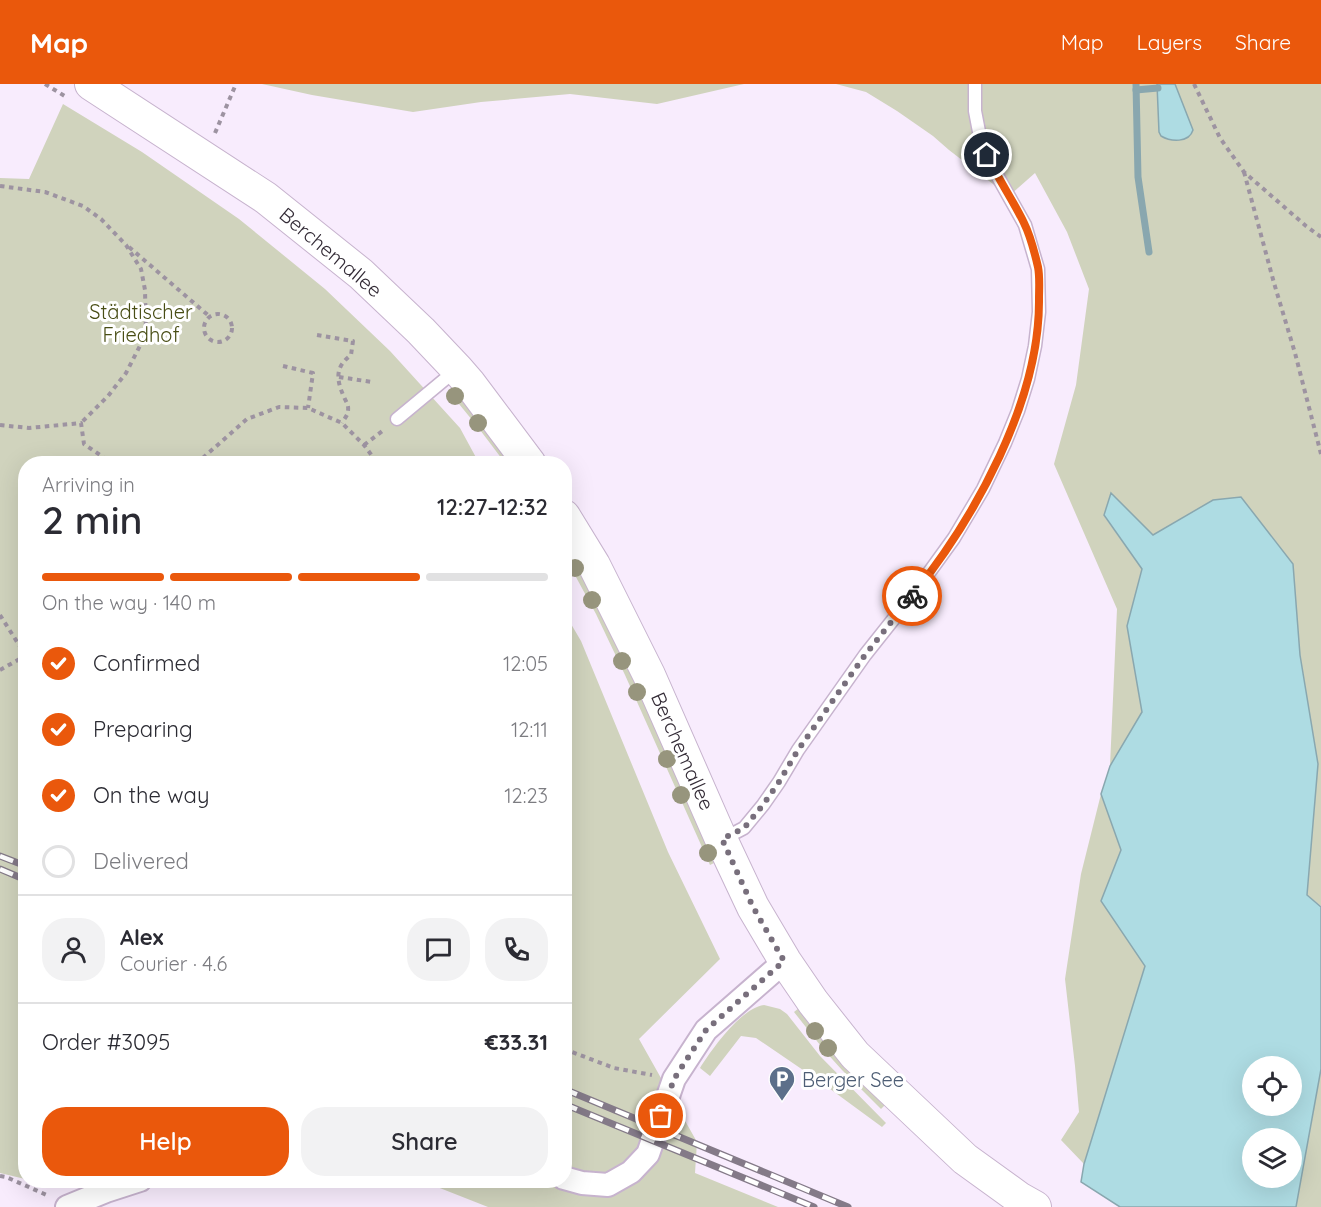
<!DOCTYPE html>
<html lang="en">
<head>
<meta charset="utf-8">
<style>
	:root { --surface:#fff; --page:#f2f2f3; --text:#2b2b33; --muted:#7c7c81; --line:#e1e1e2; --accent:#ea580c }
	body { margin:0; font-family:Quicksand,sans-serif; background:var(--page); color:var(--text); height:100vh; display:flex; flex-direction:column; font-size:22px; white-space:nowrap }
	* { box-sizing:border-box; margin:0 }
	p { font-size:20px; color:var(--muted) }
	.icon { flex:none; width:33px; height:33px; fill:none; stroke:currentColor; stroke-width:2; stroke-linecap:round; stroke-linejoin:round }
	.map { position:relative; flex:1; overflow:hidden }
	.panel { position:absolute; left:18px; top:372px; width:554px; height:732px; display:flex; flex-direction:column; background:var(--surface); border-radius:24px; box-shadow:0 6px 24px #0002 }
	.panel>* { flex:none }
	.buttons { position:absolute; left:1242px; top:972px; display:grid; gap:12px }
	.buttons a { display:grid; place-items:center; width:60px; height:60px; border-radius:50%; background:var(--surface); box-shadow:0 6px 24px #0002; font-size:30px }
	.pin { position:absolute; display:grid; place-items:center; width:51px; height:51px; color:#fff; margin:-26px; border:3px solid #fff; border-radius:50%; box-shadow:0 2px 6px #0007 }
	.courier { position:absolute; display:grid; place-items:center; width:60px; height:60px; margin:-30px; border:4px solid #ea580c; border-radius:50%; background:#fff; color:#222; box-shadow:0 2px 8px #0007 }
	.head em { font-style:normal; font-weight:600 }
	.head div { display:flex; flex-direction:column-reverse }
	.head { display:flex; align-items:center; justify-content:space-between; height:102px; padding:0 24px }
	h1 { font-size:39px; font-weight:600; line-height:45px }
	.bar { display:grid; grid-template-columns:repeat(4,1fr); gap:9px 6px; align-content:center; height:72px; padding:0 24px }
	.bar i { height:8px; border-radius:4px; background:var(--line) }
	.bar .selected { background:var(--accent) }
	.bar p { grid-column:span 4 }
	.line { display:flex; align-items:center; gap:15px; padding:0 24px; border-top:2px solid var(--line) }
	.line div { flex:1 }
	.round { display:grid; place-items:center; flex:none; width:63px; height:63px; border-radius:24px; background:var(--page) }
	ol { padding:0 24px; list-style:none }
	li { display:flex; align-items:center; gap:18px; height:66px }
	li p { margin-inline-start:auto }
	li .icon { padding:6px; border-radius:50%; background:var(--accent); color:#fff; stroke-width:4 }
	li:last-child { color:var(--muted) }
	li i { width:33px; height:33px; border:3px solid var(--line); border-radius:50% }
	.action { display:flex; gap:12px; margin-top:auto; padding:12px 24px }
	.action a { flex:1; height:69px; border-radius:24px; background:var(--accent); color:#fff; font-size:24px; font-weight:600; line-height:69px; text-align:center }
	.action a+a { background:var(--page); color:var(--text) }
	header { display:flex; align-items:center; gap:36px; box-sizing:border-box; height:84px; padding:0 30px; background:var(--accent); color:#fff }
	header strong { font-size:28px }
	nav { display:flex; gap:33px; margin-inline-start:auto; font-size:21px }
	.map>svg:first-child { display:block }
</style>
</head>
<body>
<header>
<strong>Map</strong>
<nav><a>Map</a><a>Layers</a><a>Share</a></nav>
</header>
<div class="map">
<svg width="1321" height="1123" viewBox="0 0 1321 1123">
	<rect width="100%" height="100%" fill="#f8ecfd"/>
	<g fill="#d0d3bd">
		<polygon points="262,0 744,0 657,20 570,10 481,18 413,28 312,11"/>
		<polygon points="836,0 974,0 976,27 1002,107 949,66 933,52 897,27 866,8"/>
		<polygon points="976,0 1321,0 1321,822 1307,811 1318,680 1300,571 1293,480 1267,448 1180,436 1153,451 1111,410 1104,432 1142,485 1127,542 1142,628 1110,682 1117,525 1054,380 1076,301 1089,205 1067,148 1035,89 1009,112 983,52"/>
		<polygon points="63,20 142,68 239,135 325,205 390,267 460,344 479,379 26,380 25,1095 0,1089 0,94 29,95"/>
		<polygon points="454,306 482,339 512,379 505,379 477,342 450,309"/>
		<polygon points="564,460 601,526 630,588 694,733 711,769 714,779 710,781 625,591 596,530 564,471"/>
		<polygon points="564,528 581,557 668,768 720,875 639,955 697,1058 695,1089 778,1123 488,1123 422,1097 564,1096"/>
		<polygon points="1101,710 1121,766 1101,817 1145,882 1084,1080 1061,1056 1079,1028 1075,982 1065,895 1081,790"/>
		<path d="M764 921 780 925 787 930 820 972 886 1039 882 1043 822 999 756 954 741 952 710 992 700 984C712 965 741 924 764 921Z"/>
		<polygon points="799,924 851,987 885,1021 881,1025 842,986 824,966 794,928"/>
		<polygon points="1321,985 1321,1123 1296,1123"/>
	</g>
	<g fill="#aedce3" stroke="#89a7af" stroke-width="1.5" fill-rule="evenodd">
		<path d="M1157 0H1175L1193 46C1189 59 1171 58 1161 52L1159 48Z"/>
		<path d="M1111 409 1153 451 1213 416 1241 413 1293 480 1300 571 1318 680 1307 811 1321 823V985L1296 1123H1120L1081 1098 1084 1080 1145 882 1101 817 1121 766 1101 710 1110 682 1142 628 1127 542 1142 485 1104 431ZM1252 982H1292V1022H1252ZM1252 1054H1292V1094H1252Z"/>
	</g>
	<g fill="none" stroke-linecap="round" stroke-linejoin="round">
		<g stroke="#89a7af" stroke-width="7">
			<polyline points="1136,0 1138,93 1149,168"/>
			<polyline points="1136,6 1158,4"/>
		</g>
		<g stroke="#c7b3ce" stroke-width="15">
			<g id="lane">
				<polyline points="397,335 456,286"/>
				<polyline points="723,755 744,744 763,721 779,698 798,666 865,571 915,508 954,454 983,405 1005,359 1018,327 1028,295 1035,262 1039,228 1038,185 1025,141 993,84 981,58 975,27 975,0"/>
			</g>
		</g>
		<g stroke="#c7b3ce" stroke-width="26">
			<g id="street">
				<polyline points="564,1094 582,1099 608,1101 631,1088 648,1070 674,995 706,946 785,877"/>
				<polyline points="67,1123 106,1107 140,1096"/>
			</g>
		</g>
		<g stroke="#c7b3ce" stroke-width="34">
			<g id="secondary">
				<polyline points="91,0 266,114 361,190 421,247 457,285 470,300 530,380"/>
				<polyline points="564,432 594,481 649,591 721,755 753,823 785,877 813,918 855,971 965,1075 1019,1114 1035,1123"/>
			</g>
		</g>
		<g stroke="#9d93a1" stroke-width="4" stroke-dasharray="4.5 4.5" stroke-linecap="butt">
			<polyline points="45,0 68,14"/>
			<polyline points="1194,0 1220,54 1244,88 1306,142 1321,153"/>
			<polyline points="215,49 236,0"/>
			<polyline points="1244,88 1274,199 1295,269 1321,370"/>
			<polyline points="0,102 45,108 83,122 101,135 126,161 141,185 145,206 146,250 126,289 108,312 81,339"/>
			<polyline points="129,163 209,232"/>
			<circle cx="218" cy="244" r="14"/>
			<path d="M317 251 353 257 351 271C335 283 336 295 344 313 346 318 349 321 348 327 348 331 344 335 342 339"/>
			<polyline points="283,282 313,289 308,324"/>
			<polyline points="339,293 372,298"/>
			<polyline points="0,341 29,344 81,339 84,360 113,380"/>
			<polyline points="364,361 385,345"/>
			<polyline points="196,380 247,335 279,323 308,324 342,339 364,361 378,380"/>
			<polyline points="0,531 26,572"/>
			<polyline points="0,586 25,572"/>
			<polyline points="564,965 614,984 652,991"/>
			<polyline points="0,1092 6,1093 49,1112"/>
		</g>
		<use href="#lane" stroke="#fff" stroke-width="12"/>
		<use href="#street" stroke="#fff" stroke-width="22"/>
		<use href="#secondary" stroke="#fff" stroke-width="32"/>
		<g stroke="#847a88" stroke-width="7">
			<g id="rail">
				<polyline points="0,772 26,782"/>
				<polyline points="0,785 26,796"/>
				<polyline points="564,1005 848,1123"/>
				<polyline points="564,1020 814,1123"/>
			</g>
		</g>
		<use href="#rail" stroke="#fff" stroke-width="4.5" stroke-dasharray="14" stroke-linecap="butt"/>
	</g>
	<g fill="#97957d">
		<circle cx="455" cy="312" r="9"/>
		<circle cx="478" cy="339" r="9"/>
		<circle cx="575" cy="484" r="9"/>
		<circle cx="592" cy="516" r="9"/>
		<circle cx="622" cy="577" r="9"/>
		<circle cx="637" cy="608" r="9"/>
		<circle cx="667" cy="675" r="9"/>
		<circle cx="681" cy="711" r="9"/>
		<circle cx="708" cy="769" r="9"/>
		<circle cx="815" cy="947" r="9"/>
		<circle cx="828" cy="964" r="9"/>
	</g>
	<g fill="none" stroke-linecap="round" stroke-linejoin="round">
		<polyline stroke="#786f7c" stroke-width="6" stroke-dasharray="0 10.8" points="661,1032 674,995 706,946 784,877 753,823 722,755 744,744 763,721 779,698 798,666 865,571 912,512"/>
		<path stroke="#ea580c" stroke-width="8" d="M912 512C975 434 1040 317 1039 215 1039 204 1040 193 1038 183 1035 170 1030 151 1024 139 1013 116 998 95 987 71"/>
	</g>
	<defs>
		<g id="parking-pin" transform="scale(1.35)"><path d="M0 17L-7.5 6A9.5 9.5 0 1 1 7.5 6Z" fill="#5c6f8a" stroke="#fff"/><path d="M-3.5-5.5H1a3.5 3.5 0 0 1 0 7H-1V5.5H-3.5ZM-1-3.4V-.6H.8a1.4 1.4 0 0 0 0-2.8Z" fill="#fff"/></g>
	</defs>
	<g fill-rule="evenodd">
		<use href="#parking-pin" x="782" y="995"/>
	</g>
	<g text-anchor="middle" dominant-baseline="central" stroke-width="6" stroke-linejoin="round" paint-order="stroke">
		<g font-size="20" fill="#332b36" stroke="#fff">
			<text transform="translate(331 168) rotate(40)">Berchemallee</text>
			<text transform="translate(683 667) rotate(66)">Berchemallee</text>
		</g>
		<g font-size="20" fill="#484d14" stroke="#fff">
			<text x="141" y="227">Städtischer<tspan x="141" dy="23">Friedhof</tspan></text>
		</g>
		<g font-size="20" fill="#4e5e75" stroke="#fff" text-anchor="start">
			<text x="802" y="995">Berger See</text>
		</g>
	</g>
</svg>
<div class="buttons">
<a><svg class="icon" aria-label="locate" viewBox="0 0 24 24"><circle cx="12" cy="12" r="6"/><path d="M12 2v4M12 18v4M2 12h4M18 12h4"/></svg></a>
<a><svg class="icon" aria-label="layers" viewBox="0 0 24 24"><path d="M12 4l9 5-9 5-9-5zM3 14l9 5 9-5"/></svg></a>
</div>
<div class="pin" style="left:661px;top:1032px;background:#ea580c"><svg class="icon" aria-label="bag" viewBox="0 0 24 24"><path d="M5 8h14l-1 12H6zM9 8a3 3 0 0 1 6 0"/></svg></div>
<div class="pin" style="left:987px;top:71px;background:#1f2937"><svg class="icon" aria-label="home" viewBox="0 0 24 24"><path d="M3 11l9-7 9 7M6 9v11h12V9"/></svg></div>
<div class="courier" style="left:912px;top:512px"><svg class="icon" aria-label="bike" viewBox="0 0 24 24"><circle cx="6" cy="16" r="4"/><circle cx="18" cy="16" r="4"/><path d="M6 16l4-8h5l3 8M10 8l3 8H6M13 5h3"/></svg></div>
<section class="panel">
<div class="head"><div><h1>2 min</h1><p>Arriving in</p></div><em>12:27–12:32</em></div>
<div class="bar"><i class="selected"></i><i class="selected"></i><i class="selected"></i><i></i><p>On the way · 140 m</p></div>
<ol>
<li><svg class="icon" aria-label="check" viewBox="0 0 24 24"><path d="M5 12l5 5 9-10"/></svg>Confirmed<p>12:05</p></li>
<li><svg class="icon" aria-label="check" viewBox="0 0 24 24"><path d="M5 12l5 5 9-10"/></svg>Preparing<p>12:11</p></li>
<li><svg class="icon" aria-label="check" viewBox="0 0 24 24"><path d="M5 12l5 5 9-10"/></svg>On the way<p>12:23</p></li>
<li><i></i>Delivered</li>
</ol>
<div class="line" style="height:108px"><a class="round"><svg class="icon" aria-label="person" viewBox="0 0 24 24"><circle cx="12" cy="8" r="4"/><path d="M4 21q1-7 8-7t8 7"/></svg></a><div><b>Alex</b><p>Courier · 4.6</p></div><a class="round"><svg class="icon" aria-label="chat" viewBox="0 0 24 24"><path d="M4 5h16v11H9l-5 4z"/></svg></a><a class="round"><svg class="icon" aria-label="phone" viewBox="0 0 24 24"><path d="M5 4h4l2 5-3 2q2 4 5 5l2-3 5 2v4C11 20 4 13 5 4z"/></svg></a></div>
<div class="line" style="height:78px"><div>Order #3095</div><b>€33.31</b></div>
<div class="action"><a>Help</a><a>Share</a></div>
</section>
</div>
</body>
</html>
